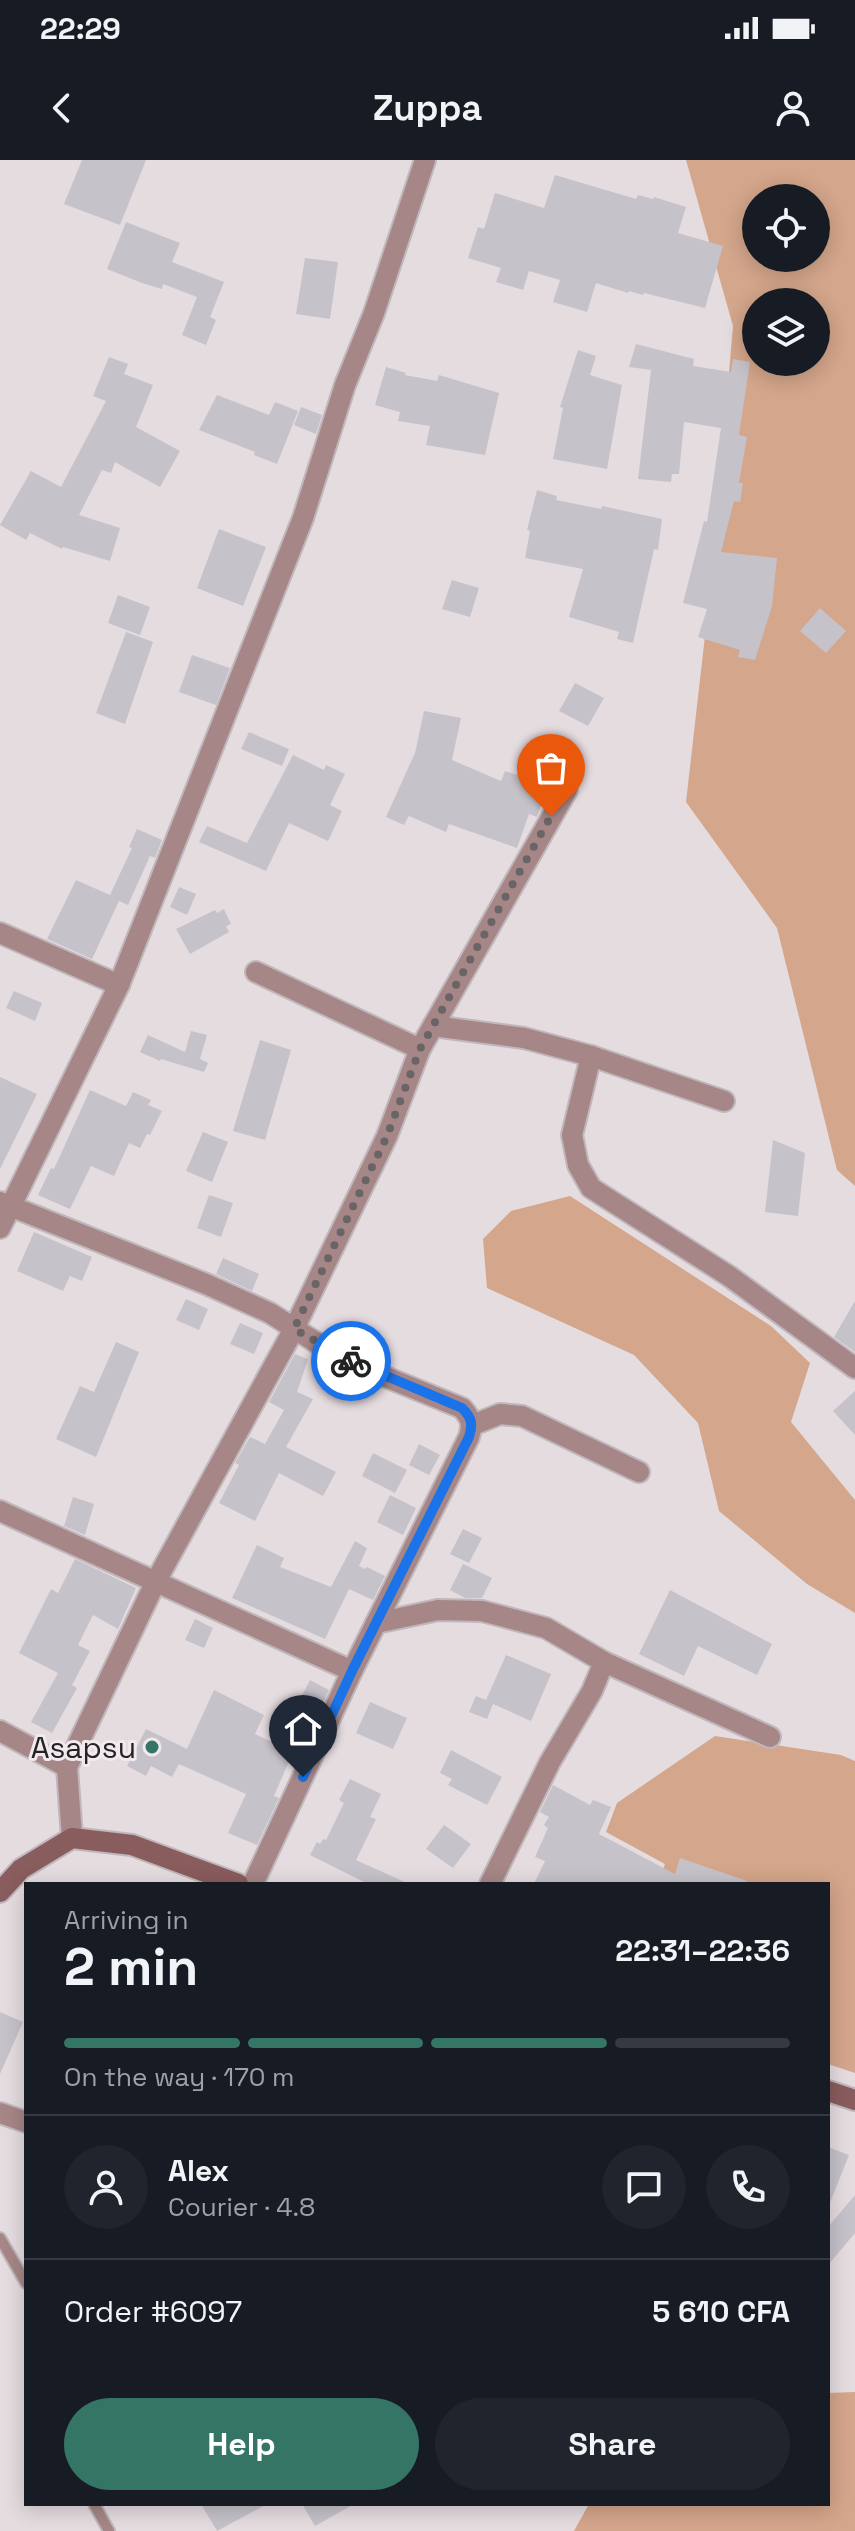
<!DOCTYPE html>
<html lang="en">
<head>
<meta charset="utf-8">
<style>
	:root { --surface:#171b24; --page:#20242c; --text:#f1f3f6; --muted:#9ea1a6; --line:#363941; --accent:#347565 }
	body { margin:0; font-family:"Space Grotesk",sans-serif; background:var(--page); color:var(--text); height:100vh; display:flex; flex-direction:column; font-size:30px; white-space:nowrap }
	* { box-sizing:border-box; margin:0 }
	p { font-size:26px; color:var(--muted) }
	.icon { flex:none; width:44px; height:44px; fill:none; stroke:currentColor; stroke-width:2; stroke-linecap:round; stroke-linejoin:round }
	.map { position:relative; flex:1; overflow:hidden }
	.details { position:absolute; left:24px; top:1722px; width:806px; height:624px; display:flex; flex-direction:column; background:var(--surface); border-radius:0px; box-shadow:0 4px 20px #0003 }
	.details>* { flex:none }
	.controls { position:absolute; left:742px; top:24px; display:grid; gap:16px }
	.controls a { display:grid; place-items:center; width:88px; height:88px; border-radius:50%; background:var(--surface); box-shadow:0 4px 20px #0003; font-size:40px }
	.pin { position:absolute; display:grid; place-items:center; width:68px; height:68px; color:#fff; margin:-82px -34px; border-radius:50% 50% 50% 0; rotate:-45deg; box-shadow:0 0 8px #0007 }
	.pin .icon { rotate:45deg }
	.courier { position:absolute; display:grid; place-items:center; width:80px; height:80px; margin:-40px; border:6px solid #1a73e8; border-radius:50%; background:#fff; color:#222; box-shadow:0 2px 10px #0007 }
	.headline em { font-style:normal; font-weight:600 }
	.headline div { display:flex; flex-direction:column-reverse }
	.headline { display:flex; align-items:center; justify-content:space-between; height:136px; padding:0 40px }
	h1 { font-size:52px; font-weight:600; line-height:60px }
	.bar { display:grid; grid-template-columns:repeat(4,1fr); gap:12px 8px; align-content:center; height:96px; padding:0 40px }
	.bar i { height:10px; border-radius:6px; background:var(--line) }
	.bar .active { background:var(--accent) }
	.bar p { grid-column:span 4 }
	.line { display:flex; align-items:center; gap:20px; padding:0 40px; border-top:2px solid var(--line) }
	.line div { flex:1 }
	.round { display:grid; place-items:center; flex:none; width:84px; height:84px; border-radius:42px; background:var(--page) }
	.action { display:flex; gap:16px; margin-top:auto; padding:16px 40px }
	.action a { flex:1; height:92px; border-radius:48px; background:var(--accent); color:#fff; font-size:32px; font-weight:600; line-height:92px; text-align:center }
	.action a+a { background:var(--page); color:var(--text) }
	.status { display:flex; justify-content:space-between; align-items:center; height:56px; padding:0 40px; background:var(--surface); direction:ltr }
	.status svg { height:22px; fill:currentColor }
	header { display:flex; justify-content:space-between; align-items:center; height:104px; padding:0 40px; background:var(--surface); font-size:36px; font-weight:600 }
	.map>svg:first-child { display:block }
</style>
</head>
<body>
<div class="status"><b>22:29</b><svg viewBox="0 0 49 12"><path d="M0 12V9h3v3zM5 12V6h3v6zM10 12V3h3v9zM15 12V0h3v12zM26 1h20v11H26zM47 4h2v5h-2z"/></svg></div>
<header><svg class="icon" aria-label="back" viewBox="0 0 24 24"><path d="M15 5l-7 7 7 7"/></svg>Zuppa<svg class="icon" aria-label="person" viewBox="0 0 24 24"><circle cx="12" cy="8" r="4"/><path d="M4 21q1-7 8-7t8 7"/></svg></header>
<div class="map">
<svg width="855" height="2371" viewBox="0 0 855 2371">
	<rect width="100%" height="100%" fill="#e5dce0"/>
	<g fill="#d4a68b" fill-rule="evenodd">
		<path d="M686 0H855V1026L837 1010 777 768 686 642 709 441 733 166ZM756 38H816V98H756ZM756 142H816V202H756Z"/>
		<polygon points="570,1036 771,1166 810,1203 791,1262 855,1340 855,1453 807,1424 719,1351 698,1263 634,1195 487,1128 483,1079 511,1051"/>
		<polygon points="715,1576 841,1595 855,1601 855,1913 828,1904 828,1724 657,1724 665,1704 606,1672 617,1643"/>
		<polygon points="855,2232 855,2371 574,2371 589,2344 828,2344 828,2233"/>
	</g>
	<g fill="#c6c2ca">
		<polygon points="82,0 146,0 120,65 64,44"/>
		<polygon points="555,15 636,39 638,35 653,39 654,37 686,47 678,73 723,86 705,148 644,133 643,135 629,131 628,133 596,123 587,152 553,142 560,120 529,111 523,130 496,122 501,108 468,98 478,67 484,69 495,33 544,48"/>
		<polygon points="126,62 180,83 172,102 224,122 210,157 216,160 206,185 182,175 197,137 163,124 162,129 142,123 107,109"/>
		<polygon points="305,98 338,102 330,159 296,154"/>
		<polygon points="636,184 694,199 693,206 731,212 733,199 750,202 739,275 747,277 739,323 743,323 740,342 734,341 721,392 777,398 772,446 755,500 738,497 740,490 698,477 707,449 683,443 704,361 707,362 721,268 684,262 679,314 672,314 671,322 638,319 651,210 629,207"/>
		<polygon points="578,190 596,196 590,215 622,225 607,309 553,299 563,248 560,247"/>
		<polygon points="109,197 128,204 124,214 153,225 136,267 180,291 160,327 115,302 111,313 102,310 79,355 120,368 110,401 63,387 62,389 30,373 26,380 0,365 31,311 61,327 106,241 93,236"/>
		<polygon points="386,207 406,213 405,215 437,221 439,215 499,233 485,295 426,285 430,266 398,261 400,252 375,245"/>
		<polygon points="217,235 269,255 275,242 298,251 277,304 254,295 255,292 199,270"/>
		<polygon points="301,247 322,255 316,274 294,265"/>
		<polygon points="537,330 557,336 556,340 601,349 602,346 662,359 658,390 654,389 633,483 617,479 619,472 569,457 583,409 525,398 530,371 527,370"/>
		<polygon points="219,369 266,387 243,446 197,428"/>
		<polygon points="452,420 479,428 470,457 442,449"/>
		<polygon points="118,435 150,447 140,475 108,463"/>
		<polygon points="820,448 846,471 826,493 800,471"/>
		<polygon points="126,472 153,482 125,564 96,553"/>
		<polygon points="192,495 230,508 216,545 179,532"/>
		<polygon points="575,523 604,538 588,566 559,551"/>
		<polygon points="424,551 461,558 452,600 501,621 505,611 548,625 537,657 529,654 517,688 449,664 446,672 409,656 404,665 386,657 415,593"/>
		<polygon points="249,572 289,589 282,606 241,589"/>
		<polygon points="293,595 324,610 326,605 345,614 330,645 342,651 328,681 289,663 266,711 199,682 207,666 247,683"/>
		<polygon points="137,669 162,680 155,698 150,696 128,745 119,741 92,799 47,779 76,720 110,735 132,688 129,687"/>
		<polygon points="179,727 196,734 187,755 170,747"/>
		<polygon points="224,749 231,764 226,766 229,772 190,794 176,769 215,750 217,753"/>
		<polygon points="14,831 42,843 35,861 6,848"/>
		<polygon points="191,871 207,875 200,899 208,903 204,912 161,899 160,901 140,892 148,875 185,892"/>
		<polygon points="260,880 291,890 265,980 233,971"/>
		<polygon points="0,917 37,934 0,1009"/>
		<polygon points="90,930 126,946 133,932 151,940 148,945 162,951 150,975 147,974 140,988 129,983 114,1016 91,1006 70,1049 38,1035 51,1008 54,1009"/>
		<polygon points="203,972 228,982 212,1022 186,1011"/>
		<polygon points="773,980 805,993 798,1056 765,1052"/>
		<polygon points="209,1035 233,1043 221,1077 197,1068"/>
		<polygon points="34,1072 92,1097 82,1121 70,1116 63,1131 17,1111"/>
		<polygon points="223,1098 259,1114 252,1131 216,1114"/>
		<polygon points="186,1139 208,1149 199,1170 176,1160"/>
		<polygon points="855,1141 855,1192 834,1177"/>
		<polygon points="240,1163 263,1173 254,1194 230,1184"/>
		<polygon points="116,1182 139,1192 96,1297 56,1279 80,1226 94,1232"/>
		<polygon points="295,1194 308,1199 297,1232 313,1239 286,1287 336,1312 323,1336 279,1313 255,1361 219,1343 239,1305 235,1303 250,1277 265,1284 284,1250 269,1242"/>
		<polygon points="855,1231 855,1275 833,1251"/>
		<polygon points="419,1284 440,1295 429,1315 409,1305"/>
		<polygon points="373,1293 407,1310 395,1333 362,1316"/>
		<polygon points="390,1335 416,1348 403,1375 377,1362"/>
		<polygon points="73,1337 94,1344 85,1375 64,1366"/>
		<polygon points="463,1369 482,1378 469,1403 450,1394"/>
		<polygon points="355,1381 367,1388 359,1406 365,1409 367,1407 385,1416 373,1440 349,1429 325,1479 232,1438 257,1385 284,1398 280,1407 331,1427"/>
		<polygon points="75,1399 136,1428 118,1469 93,1455 78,1485 90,1491 72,1525 77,1528 52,1573 31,1562 58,1513 19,1493 51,1429 58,1433"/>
		<polygon points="463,1404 492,1418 482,1438 465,1438 450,1430"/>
		<polygon points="670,1430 772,1484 757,1515 698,1486 684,1516 639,1494"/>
		<polygon points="195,1459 213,1468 204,1488 185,1480"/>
		<polygon points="506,1495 551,1514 531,1561 493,1544 487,1559 469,1552 476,1536 486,1540"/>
		<polygon points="310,1520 329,1530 314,1562 294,1551"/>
		<polygon points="214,1530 264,1555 255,1574 293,1592 274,1636 279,1638 257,1685 228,1673 246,1634 179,1604 172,1617 151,1606 146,1616 127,1606 146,1569 187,1589"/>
		<polygon points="370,1542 407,1558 393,1589 356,1573"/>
		<polygon points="451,1590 502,1617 487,1645 448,1625 452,1619 440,1613"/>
		<polygon points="350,1619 381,1634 370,1657 376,1659 356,1700 409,1724 368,1724 310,1695 317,1682 320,1684 323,1679 326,1680 344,1643 339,1640"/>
		<polygon points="553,1625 590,1645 593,1640 611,1647 599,1674 675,1714 680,1698 747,1721 746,1724 534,1724 545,1701 535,1697 548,1668 544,1665 549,1657 540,1652"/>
		<polygon points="444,1665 471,1684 453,1708 426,1689"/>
		<polygon points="0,1852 23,1862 0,1914"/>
		<polygon points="828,1987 849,1995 829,2045 828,2045"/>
		<polygon points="855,2035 855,2073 828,2105 828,2067"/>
		<polygon points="201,2344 267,2344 217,2371"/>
		<polygon points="302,2344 354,2344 315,2366"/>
	</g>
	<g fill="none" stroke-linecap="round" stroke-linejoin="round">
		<g stroke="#bfb7bb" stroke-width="14">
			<g id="lane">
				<polyline points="0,2078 26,2123"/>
				<polyline points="94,2344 109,2371"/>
			</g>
		</g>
		<g stroke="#bfb7bb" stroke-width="24">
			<g id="street">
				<polyline points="0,773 119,825"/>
				<polyline points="256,812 420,889"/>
				<polyline points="433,866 524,878 591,896 724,941"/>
				<polyline points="591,896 572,975 578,1005 591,1028 729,1116 855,1208"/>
				<path d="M0 1042 206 1124 270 1153 328 1190 366 1209 462 1248C471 1258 473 1264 469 1277L352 1511 253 1724"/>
				<polyline points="0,1068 119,825 303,358 345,225 374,153 425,0"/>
				<polyline points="473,1265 500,1254 522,1256 639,1312"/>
				<polyline points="0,1351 352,1511"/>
				<polyline points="376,1463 438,1450 482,1451 546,1468 604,1502 770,1577"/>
				<polyline points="0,1571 67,1607"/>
				<polyline points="72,1678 67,1607 156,1421 294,1169 387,976 420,889 567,630"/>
				<polyline points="490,1724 550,1602 592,1531 604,1502"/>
				<polyline points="0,1953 26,1962"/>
			</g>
		</g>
		<g stroke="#bfb7bb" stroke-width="24">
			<g id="secondary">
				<polyline points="0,1732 21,1709 72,1678 132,1685 238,1724"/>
				<polyline points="828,1931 855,1940"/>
			</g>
		</g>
		<use href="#lane" stroke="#a68686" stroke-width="10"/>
		<use href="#street" stroke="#a68686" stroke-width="20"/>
		<use href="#secondary" stroke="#895c5d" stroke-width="20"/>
	</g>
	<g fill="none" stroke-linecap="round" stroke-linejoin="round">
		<polyline stroke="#696466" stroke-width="8" stroke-dasharray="0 14.4" points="351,1201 294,1169 387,976 420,889 551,656"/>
		<path stroke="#1a73e8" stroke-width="10" d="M303 1617 352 1511 469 1277C473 1264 472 1258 462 1248L351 1201"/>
	</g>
	<circle fill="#347565" stroke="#f2e9ee" stroke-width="3" cx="152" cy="1587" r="8"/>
	<g text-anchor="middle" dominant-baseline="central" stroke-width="6" stroke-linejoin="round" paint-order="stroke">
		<g font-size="30" fill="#262325" stroke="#f2e9ee" text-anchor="end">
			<text x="136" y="1587">Asapsu</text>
		</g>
	</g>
</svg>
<div class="controls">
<a><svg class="icon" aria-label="locate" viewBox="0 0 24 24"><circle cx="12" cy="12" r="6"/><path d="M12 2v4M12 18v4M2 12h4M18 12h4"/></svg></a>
<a><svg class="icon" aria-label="layers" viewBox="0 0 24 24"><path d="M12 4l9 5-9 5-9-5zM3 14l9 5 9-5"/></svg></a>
</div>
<div class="pin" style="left:551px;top:656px;background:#ea580c"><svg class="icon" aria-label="bag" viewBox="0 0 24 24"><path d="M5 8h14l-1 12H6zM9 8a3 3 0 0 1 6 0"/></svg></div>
<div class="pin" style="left:303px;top:1617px;background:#1f2937"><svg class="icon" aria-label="home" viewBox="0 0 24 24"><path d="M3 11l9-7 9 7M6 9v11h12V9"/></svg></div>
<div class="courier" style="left:351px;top:1201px"><svg class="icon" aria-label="bike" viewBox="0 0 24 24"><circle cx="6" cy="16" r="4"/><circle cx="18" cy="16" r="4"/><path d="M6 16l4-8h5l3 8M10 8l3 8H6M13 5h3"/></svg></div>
<section class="details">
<div class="headline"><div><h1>2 min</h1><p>Arriving in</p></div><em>22:31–22:36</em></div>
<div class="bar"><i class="active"></i><i class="active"></i><i class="active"></i><i></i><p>On the way · 170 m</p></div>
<div class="line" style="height:144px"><a class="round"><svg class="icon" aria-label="person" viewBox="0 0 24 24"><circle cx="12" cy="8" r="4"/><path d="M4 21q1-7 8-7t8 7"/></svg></a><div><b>Alex</b><p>Courier · 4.8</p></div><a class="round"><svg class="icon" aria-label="chat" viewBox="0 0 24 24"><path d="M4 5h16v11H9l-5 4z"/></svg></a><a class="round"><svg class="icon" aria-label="phone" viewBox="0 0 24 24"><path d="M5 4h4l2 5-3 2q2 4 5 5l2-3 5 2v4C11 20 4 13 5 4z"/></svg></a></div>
<div class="line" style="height:104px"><div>Order #6097</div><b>5 610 CFA</b></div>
<div class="action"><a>Help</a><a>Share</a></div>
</section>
</div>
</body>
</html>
